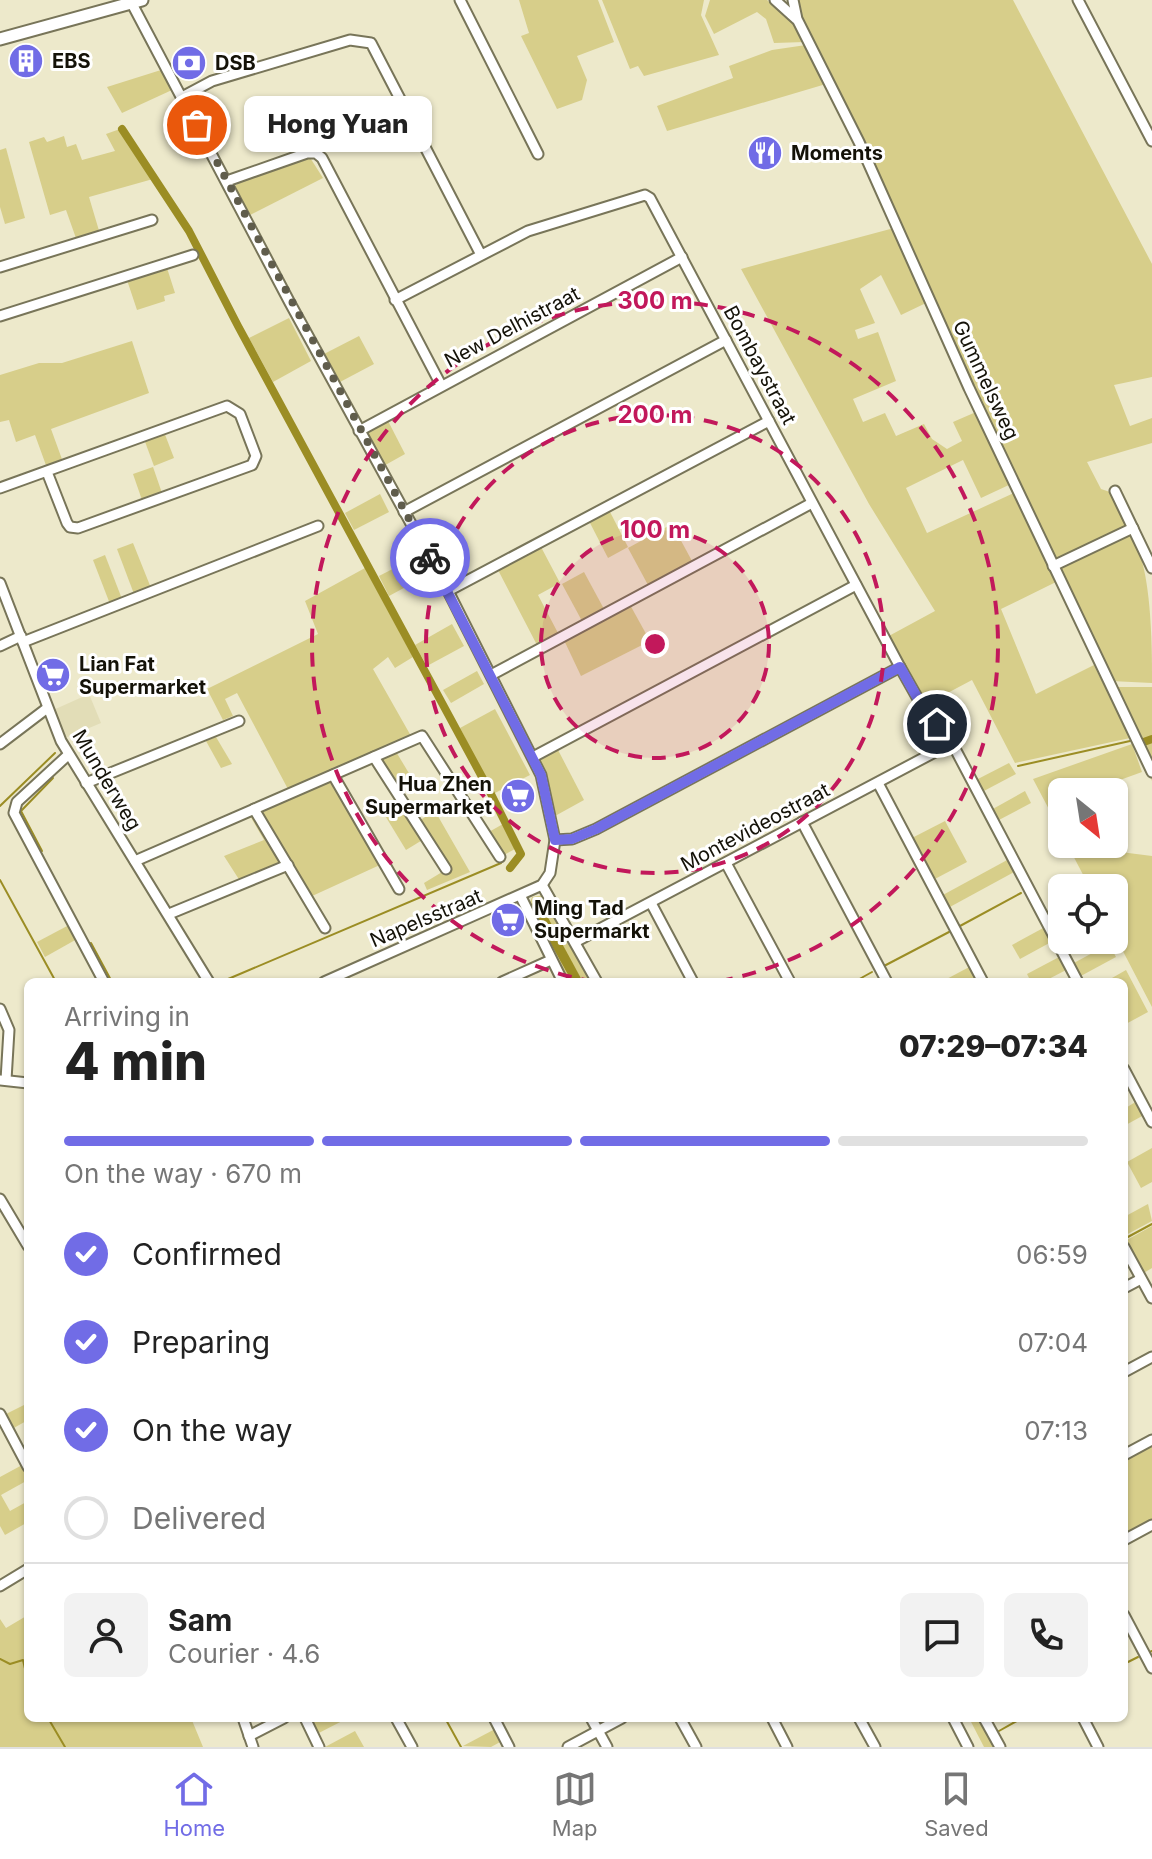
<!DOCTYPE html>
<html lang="en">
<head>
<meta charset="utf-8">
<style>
	:root { --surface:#fff; --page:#f2f2f2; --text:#222; --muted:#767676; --line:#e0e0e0; --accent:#716ce6 }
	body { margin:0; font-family:Inter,sans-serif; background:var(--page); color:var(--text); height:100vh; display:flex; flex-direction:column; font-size:30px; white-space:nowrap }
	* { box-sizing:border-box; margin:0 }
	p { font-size:26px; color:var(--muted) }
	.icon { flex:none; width:44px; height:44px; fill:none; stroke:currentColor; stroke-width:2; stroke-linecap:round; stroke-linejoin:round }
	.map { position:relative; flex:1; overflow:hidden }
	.details { position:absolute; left:24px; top:978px; width:1104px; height:744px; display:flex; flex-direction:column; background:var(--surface); border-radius:12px; box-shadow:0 2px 6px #0004 }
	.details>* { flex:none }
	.needle { width:52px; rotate:150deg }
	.controls { position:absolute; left:1048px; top:778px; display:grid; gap:16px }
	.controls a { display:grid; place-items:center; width:80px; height:80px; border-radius:12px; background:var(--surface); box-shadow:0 2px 6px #0004; font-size:40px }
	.pin { position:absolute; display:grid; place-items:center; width:68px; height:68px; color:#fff; margin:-34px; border:4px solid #fff; border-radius:50%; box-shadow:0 2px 8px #0007 }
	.courier { position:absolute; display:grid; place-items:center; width:80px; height:80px; margin:-40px; border:6px solid #716ce6; border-radius:50%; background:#fff; color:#222; box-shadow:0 2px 10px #0007 }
	.bubble { position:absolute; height:56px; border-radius:12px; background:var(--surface); box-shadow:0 2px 6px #0004; font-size:26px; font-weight:800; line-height:56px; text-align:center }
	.summary em { font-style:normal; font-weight:800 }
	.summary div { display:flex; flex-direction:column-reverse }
	.summary { display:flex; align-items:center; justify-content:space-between; height:136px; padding:0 40px }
	h1 { font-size:52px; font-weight:800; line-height:60px }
	.bar { display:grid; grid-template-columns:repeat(4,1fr); gap:12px 8px; align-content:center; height:96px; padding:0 40px }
	.bar i { height:10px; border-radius:6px; background:var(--line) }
	.bar .selected { background:var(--accent) }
	.bar p { grid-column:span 4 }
	.line { display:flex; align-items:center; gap:20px; padding:0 40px; border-top:2px solid var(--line) }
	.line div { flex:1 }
	.round { display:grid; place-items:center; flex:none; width:84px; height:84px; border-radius:12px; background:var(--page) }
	ol { padding:0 40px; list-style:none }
	li { display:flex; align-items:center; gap:24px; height:88px }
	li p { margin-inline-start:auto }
	li .icon { padding:8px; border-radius:50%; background:var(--accent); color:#fff; stroke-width:4 }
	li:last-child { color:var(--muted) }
	li i { width:44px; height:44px; border:4px solid var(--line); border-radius:50% }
	.menu { display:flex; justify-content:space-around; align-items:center; height:112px; border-top:2px solid var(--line); background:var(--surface); font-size:22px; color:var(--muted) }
	.menu a { display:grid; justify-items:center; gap:4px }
	.menu .selected { color:var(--accent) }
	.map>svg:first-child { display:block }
</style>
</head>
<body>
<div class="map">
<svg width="1152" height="1747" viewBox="0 0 1152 1747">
	<rect width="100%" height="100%" fill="#ede9cb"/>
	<polygon fill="#e2ddb7" points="89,694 101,723 63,739 51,711"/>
	<g fill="#d7ce8a">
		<polygon points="519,0 598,0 614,42 577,56 587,80 582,100 557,109 521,36 529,33"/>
		<polygon points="602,0 704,0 701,15 719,55 644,76 638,66 630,69"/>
		<polygon points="710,0 767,0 796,26 805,42 774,43 766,19 757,12 714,34 705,16"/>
		<polygon points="798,0 1013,0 1152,264 1152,377 1114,385 1130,426 1152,418 1152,443 1087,462 1101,489 1113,493 1128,526 1054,561 802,18"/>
		<polygon points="806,45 826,84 667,131 657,106 733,78 729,66 772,50"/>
		<polygon points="161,70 172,90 122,113 107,87"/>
		<polygon points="120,129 153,179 89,197 100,234 77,241 66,210 50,215 29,142 44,137 47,142 64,136 67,147 76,144 82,160 115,151 106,134"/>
		<polygon points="6,148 25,218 5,224 0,207 0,150"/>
		<polygon points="309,156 323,178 248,216 234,187 241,181"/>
		<polygon points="894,228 926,303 901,315 881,275 860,289 875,323 855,330 858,339 878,332 896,381 853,399 863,422 885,413 896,436 924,424 932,439 947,449 962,441 953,422 976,412 1011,484 981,498 963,460 906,488 927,533 1016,492 1056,582 1001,609 1036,694 1094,665 1130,738 1015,763 972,680 925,705 887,637 935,611 869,504 741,269"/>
		<polygon points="167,268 175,293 164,296 165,301 137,310 127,280"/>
		<polygon points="289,318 311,361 273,382 249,338"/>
		<polygon points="359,336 374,364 340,382 324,354"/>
		<polygon points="132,341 149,393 51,429 63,462 47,468 35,435 16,442 9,420 0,422 0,375 39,363 62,363"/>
		<polygon points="387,419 405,454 380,468 366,433"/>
		<polygon points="164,432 174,458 154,466 144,439"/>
		<polygon points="153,467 162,493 142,500 133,474"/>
		<polygon points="380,494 389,512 354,530 345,513"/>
		<polygon points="609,510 628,547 608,558 589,521"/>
		<polygon points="672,524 692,561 648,585 628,548"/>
		<path d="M1127 532C1152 553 1152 646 1152 683L1111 681 1057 569Z"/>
		<polygon points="133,543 151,588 134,594 117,549"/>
		<polygon points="541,547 560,583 538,595 558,633 537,645 498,570"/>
		<polygon points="105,555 122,599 110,604 93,560"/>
		<polygon points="416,557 426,576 389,596 379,576"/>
		<polygon points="365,568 413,657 395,668 388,657 373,669 411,736 289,791 237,693 225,699 233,716 223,720 207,689 318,634 305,601"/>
		<polygon points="584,572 604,609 582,621 562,584"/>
		<polygon points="629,603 650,641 581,676 563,638"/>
		<polygon points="452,624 464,646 427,666 415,645"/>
		<polygon points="477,671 484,684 451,703 443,690"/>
		<polygon points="1118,687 1152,687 1152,781 1116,689"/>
		<polygon points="495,709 530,775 493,794 460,728"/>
		<polygon points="216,737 232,764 221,768 206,741"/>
		<polygon points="1132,744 1142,772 1120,780 1124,811 1114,816 1114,792 1062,792 1062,834 1033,779"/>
		<polygon points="557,748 584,800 555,816 538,762"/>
		<polygon points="395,750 410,775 393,785 376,759"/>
		<polygon points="1009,763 1016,774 982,792 976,780"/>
		<polygon points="332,780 382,864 310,897 287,861 240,881 224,856 264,840 249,814"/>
		<polygon points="1025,791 1031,803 997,821 991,810"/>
		<polygon points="400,799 424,839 406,850 381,809"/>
		<polygon points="435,811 470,872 427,890 424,883 447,869 417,822"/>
		<polygon points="945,821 967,862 933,880 910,839"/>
		<polygon points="503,824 515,849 502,856 487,833"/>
		<polygon points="1067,844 1103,844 1105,850 1152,856 1152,1007 1114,934 1114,888 1090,888"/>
		<polygon points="1009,859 1016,871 948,908 941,896"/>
		<polygon points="544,895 593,982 583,982 536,902 532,910 572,982 566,982 528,907 532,897"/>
		<polygon points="69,925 77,939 45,957 37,942"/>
		<polygon points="1045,927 1053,941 1020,959 1012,945"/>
		<polygon points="1109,944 1116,957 1079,977 1072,964"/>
		<polygon points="1061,956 1068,969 1043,982 1031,982 1027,974"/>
		<polygon points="973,965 981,979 941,982"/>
		<polygon points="1126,970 1148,1012 1124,1025 1124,982 1105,982"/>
		<polygon points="1137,1101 1144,1115 1124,1126 1124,1109"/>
		<polygon points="1152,1148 1152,1182 1141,1188 1127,1162"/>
		<polygon points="1148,1204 1152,1221 1124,1236 1124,1217"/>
		<polygon points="1152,1226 1152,1268 1142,1274 1125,1241"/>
		<polygon points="28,1403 28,1420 12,1429 4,1415"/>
		<polygon points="1152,1444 1152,1522 1124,1537 1124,1459"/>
		<polygon points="24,1464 28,1480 1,1495 10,1511 28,1501 28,1522 5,1535 0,1526 0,1477"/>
		<polygon points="28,1615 28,1718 191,1718 203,1747 0,1747 0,1619 6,1628"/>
		<polygon points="320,1718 348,1718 315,1735 309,1724"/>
		<polygon points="969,1718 980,1718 996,1747 984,1747"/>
		<polygon points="495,1729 502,1741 491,1747 463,1746"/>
		<polygon points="355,1731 364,1747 325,1747"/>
	</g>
	<polygon fill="#9b8d24" points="536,902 540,903 583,982 572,982 532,910 531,904"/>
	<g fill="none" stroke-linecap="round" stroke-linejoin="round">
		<g stroke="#9b8d24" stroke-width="2">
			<polyline points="1018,766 1130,741"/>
			<polyline points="0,806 55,753"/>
			<polyline points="42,851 21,811 53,778"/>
			<polyline points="0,880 56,982"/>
			<polyline points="960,926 1021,893"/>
			<polyline points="91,943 112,982"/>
			<polyline points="884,966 949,932"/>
			<polyline points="221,982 501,863"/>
			<polyline points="854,982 872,972"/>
			<polyline points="1126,1238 1152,1224"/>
			<polyline points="1150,1652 1152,1651"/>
			<polyline points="0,1659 10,1664 23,1660 28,1682"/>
			<polyline points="1124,1664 1138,1657"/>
			<polyline points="48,1718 65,1747"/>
			<polyline points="445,1718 461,1747"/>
			<polyline points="999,1731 1022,1718"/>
		</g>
		<g stroke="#9b8d24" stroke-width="8">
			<polyline points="122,129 189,231 238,326 488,788 521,854 510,868"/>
			<polyline points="1141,743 1152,739"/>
		</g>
		<g stroke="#787559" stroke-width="13">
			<g id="minor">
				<polyline points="130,0 290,303 448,591 541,775 555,840 550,873 542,885 324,982"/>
				<polyline points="460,0 538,154"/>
				<polyline points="775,0 796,19"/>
				<polyline points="793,0 797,19 859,142 969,388 1152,772"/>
				<polyline points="1078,0 1152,141"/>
				<polyline points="182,97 212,81 350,40 371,43 480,253"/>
				<polyline points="227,181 307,153 316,153 322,158 441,385"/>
				<polyline points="0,267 152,220"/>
				<polyline points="395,300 528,231 645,195 650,198 900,667 922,706 952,743 1078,982"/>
				<polyline points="0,316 193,255"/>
				<polyline points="359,431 682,257"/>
				<polyline points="0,488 227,406 240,414 256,456 252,465 78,528 70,527 67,523 47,472"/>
				<polyline points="1115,491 1152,568"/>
				<polyline points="404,512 726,340"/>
				<polyline points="1053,566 1133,528"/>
				<polyline points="0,583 61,741 209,982"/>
				<polyline points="448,591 769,421"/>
				<polyline points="23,642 318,526"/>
				<polyline points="0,646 21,636"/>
				<polyline points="491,675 812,503"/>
				<polyline points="0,744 46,709"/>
				<polyline points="68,755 17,802 14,813 104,982"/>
				<polyline points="374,757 446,869"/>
				<polyline points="533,757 856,585"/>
				<polyline points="333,775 399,889"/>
				<polyline points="86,783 239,721"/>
				<polyline points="878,783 983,982"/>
				<polyline points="254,809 325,928"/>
				<polyline points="802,822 887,982"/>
				<polyline points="555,840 572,839 596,829 900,667"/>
				<polyline points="135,861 422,736 500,857"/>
				<polyline points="726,863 790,982"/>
				<polyline points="542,885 597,982"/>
				<polyline points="521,897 563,982"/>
				<polyline points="651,903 693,982"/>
				<polyline points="169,914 288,865"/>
				<polyline points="575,942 952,743"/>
				<polyline points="502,982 551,960"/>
				<polyline points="0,1009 9,1030 6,1080"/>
				<polyline points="1124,1069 1152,1122"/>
				<polyline points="0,1080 28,1083"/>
				<polyline points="0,1199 28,1246"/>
				<polyline points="1124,1247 1152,1298"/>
				<polyline points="1124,1288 1141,1279"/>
				<polyline points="1124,1372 1152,1357"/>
				<polyline points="0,1414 28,1467"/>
				<polyline points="1124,1455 1152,1440"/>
				<polyline points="1124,1540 1152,1525"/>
				<polyline points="0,1586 28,1569"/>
				<polyline points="1124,1615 1152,1668"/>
				<polyline points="243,1718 253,1747"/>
				<polyline points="305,1718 319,1747"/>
				<polyline points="396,1718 412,1747"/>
				<polyline points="494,1718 509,1747"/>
				<polyline points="591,1718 607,1747"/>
				<polyline points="680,1718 696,1747"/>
				<polyline points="772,1718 787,1747"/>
				<polyline points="859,1718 875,1747"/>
				<polyline points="953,1718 968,1747"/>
				<polyline points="984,1718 1000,1747"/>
				<polyline points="1083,1718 1098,1747"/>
				<polyline points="249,1736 284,1718"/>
				<polyline points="568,1747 622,1718"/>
			</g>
		</g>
		<g stroke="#787559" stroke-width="15">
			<polyline id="major" points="0,39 142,0"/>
		</g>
		<use href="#minor" stroke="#fff" stroke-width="9"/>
		<use href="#major" stroke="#fff" stroke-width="11"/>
	</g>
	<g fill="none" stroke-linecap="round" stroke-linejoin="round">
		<polyline stroke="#605d4c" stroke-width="8" stroke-dasharray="0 14.4" points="197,125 430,558"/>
		<polyline stroke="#716ce6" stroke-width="10" points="430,558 541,775 555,840 572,839 596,829 900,667 922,706 937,724"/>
	</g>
	<circle cx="655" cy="644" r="114" fill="#c2185b" fill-opacity=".12"/>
	<g fill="none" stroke="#c2185b" stroke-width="4" stroke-dasharray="14 10">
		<circle cx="655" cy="644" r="114"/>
		<circle cx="655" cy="644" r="229"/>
		<path d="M595 982A343 343 0 1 1 715 982"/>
	</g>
	<defs>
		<g id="building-disc" transform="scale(1.8)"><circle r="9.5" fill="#716ce6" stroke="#fff"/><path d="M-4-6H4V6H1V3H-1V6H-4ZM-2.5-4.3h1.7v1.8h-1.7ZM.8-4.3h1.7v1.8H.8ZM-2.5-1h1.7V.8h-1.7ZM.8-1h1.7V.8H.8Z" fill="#fff"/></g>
		<g id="bank-disc" transform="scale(1.8)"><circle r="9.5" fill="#716ce6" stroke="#fff"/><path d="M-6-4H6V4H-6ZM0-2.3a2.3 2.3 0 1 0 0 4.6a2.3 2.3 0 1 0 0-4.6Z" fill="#fff"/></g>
		<g id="restaurant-disc" transform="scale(1.8)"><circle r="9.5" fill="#716ce6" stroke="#fff"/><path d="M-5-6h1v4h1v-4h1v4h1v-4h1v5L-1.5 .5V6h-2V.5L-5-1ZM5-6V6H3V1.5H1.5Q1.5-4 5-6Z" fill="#fff"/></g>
		<g id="supermarket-disc" transform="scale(1.8)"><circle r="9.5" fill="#716ce6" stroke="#fff"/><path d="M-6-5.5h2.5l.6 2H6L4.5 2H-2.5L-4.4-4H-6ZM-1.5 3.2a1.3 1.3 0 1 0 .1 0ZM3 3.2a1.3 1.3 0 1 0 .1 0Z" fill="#fff"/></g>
	</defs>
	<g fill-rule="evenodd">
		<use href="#building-disc" x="26" y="61"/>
		<use href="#bank-disc" x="189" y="63"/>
		<use href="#restaurant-disc" x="765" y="153"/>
		<use href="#supermarket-disc" x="53" y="675"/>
		<use href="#supermarket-disc" x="518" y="796"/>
		<use href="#supermarket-disc" x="508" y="920"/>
	</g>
	<g text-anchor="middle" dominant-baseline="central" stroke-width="6" stroke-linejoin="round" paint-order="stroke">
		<g font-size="20" font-weight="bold" fill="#141208" stroke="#fff" text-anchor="start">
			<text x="52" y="61">EBS</text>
			<text x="215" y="63">DSB</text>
			<text x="791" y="153">Moments</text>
			<text x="79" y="664">Lian Fat<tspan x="79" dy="23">Supermarket</tspan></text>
			<text x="492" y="784" text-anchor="end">Hua Zhen<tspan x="492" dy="23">Supermarket</tspan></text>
			<text x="534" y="908">Ming Tad<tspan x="534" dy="23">Supermarkt</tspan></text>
		</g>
		<g font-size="20" fill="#141208" stroke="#fff">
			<text transform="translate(512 327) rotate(-28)">New Delhistraat</text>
			<text transform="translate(760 365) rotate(62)">Bombaystraat</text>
			<text transform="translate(986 380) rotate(65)">Gummelsweg</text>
			<text transform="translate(107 780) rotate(59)">Munderweg</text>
			<text transform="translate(755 827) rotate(-28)">Montevideostraat</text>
			<text transform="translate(426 918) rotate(-23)">Napelsstraat</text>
		</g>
	</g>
	<circle cx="655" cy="644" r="12" fill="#c2185b" stroke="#fff" stroke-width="4"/>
	<g font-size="24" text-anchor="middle" font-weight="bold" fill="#c2185b" stroke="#fff" stroke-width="6" stroke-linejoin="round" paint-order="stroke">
		<text x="655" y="309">300 m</text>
		<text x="655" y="423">200 m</text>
		<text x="655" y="538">100 m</text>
	</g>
</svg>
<div class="controls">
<a><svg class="needle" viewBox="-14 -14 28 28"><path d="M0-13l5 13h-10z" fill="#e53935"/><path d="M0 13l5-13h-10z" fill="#767676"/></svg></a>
<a><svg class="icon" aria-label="locate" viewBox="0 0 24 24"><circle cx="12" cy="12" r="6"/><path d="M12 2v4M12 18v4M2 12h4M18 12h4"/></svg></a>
</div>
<div class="pin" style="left:197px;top:125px;background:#ea580c"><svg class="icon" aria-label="bag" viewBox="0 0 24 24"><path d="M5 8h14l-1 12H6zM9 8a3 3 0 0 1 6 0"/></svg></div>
<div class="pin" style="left:937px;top:724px;background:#1f2937"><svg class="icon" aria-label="home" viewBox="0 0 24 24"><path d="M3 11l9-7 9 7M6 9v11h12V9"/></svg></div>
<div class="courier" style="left:430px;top:558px"><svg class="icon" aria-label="bike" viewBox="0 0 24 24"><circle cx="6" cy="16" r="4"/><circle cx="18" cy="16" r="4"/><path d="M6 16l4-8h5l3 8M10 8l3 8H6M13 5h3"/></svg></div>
<div class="bubble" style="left:244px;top:96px;width:188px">Hong Yuan</div>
<section class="details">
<div class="summary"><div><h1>4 min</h1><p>Arriving in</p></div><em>07:29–07:34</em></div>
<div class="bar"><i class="selected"></i><i class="selected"></i><i class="selected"></i><i></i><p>On the way · 670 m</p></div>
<ol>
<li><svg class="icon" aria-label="check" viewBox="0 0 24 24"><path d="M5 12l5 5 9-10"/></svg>Confirmed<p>06:59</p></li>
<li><svg class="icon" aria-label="check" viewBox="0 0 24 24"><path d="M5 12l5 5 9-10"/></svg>Preparing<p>07:04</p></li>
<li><svg class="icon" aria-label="check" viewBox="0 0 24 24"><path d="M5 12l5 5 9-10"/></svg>On the way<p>07:13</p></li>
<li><i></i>Delivered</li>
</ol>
<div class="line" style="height:144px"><a class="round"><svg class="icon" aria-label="person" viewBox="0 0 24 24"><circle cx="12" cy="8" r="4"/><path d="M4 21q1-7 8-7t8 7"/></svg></a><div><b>Sam</b><p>Courier · 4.6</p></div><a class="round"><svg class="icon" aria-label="chat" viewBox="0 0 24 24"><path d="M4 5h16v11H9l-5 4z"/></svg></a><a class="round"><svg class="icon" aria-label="phone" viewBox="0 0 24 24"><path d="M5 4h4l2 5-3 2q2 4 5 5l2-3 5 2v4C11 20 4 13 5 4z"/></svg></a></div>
</section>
</div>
<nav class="menu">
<a class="selected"><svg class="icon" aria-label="home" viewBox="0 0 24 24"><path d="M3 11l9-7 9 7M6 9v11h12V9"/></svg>Home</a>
<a><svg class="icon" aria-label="map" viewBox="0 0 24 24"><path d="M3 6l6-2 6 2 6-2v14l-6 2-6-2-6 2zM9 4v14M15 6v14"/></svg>Map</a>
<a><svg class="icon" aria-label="saved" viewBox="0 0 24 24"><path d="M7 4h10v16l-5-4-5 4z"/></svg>Saved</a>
</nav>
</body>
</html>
